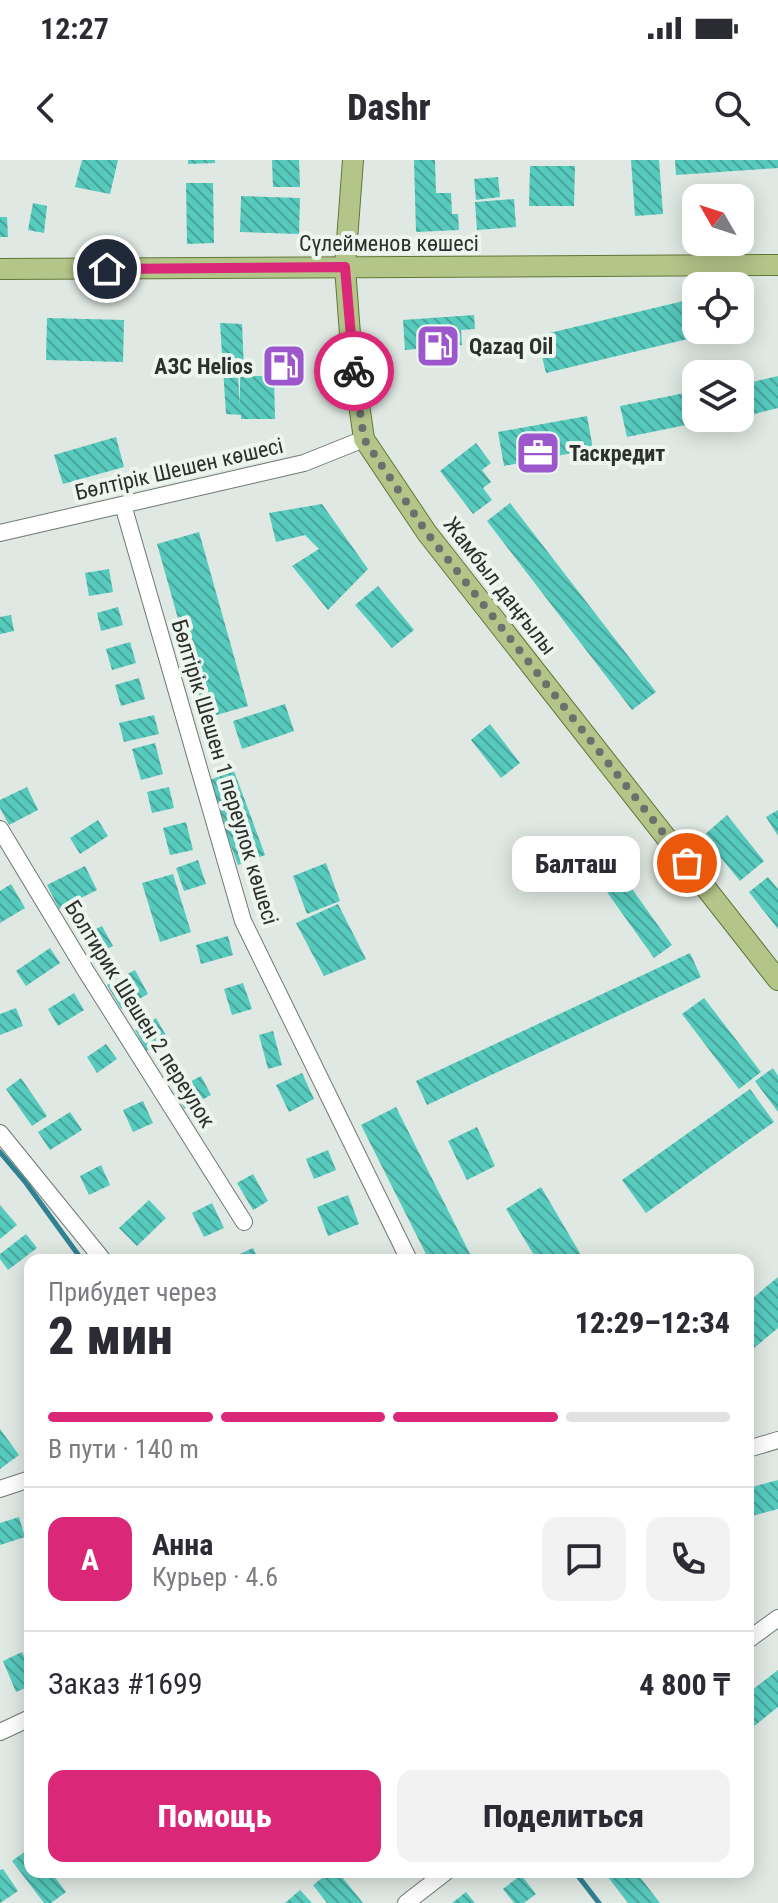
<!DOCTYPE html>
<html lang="ru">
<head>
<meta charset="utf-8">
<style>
	:root { --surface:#fff; --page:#f2f2f3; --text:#2b2b33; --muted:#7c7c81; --line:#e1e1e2; --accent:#db2777 }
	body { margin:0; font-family:"Roboto Condensed",sans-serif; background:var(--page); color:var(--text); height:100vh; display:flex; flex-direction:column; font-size:30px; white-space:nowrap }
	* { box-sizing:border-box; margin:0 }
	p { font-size:26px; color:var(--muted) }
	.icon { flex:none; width:44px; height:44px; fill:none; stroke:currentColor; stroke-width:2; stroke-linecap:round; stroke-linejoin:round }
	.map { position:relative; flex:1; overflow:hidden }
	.sheet { position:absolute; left:24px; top:1094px; width:730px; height:624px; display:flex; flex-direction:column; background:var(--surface); border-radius:16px; box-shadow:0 4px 20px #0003 }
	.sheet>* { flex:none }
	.needle { width:52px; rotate:309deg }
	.fabs { position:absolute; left:682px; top:24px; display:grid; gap:16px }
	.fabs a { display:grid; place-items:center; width:72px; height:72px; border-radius:16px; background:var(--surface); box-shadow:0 4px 20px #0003; font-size:40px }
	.pin { position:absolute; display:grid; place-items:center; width:68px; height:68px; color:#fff; margin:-34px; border:4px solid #fff; border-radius:50%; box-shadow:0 2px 8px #0007 }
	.courier { position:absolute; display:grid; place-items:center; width:80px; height:80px; margin:-40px; border:6px solid #db2777; border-radius:50%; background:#fff; color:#222; box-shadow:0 2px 10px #0007 }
	.bubble { position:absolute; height:56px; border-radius:16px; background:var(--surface); box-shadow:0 4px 20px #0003; font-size:26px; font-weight:800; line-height:56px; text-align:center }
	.headline em { font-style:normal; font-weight:800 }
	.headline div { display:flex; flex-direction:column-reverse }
	.headline { display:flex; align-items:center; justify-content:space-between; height:136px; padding:0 24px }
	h1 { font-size:52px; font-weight:800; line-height:60px }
	.bar { display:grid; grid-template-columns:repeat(4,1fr); gap:12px 8px; align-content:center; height:96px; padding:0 24px }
	.bar i { height:10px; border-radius:6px; background:var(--line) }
	.bar .selected { background:var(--accent) }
	.bar p { grid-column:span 4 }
	.line { display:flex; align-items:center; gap:20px; padding:0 24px; border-top:2px solid var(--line) }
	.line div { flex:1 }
	.round { display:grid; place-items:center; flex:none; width:84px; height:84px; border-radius:16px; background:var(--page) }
	.action { display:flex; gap:16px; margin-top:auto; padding:16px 24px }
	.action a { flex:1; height:92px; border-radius:16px; background:var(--accent); color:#fff; font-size:32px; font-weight:800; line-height:92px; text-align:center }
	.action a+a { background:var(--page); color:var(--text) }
	.status { display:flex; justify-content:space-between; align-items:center; height:56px; padding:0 40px; background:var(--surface); direction:ltr }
	.status svg { height:22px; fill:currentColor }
	header { display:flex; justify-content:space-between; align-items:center; height:104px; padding:0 24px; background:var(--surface); font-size:36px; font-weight:800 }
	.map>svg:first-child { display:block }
</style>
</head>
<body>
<div class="status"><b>12:27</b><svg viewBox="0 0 49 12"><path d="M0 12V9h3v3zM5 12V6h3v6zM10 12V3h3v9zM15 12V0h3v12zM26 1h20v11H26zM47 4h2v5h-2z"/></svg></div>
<header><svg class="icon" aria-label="back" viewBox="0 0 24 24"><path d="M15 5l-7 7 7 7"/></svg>Dashr<svg class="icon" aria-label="search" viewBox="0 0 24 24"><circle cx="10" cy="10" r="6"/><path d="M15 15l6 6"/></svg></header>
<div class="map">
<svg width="778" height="1743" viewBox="0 0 778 1743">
	<defs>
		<pattern id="building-back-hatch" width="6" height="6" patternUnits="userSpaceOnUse" patternTransform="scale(2)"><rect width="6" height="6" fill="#57cabe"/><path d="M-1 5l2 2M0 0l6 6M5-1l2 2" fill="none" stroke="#48a49b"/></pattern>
	</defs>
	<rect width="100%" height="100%" fill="#dfe8e2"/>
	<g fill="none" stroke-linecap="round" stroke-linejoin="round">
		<g stroke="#308192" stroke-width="5">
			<polyline points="0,992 26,1023 82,1100"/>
			<polyline points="575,1712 599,1743"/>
		</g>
	</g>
	<g fill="url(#building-back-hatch)">
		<polygon points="82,0 118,0 110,34 75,27"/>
		<polygon points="188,0 215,0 215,3 188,4"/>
		<polygon points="272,0 299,0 300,27 273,27"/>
		<polygon points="414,0 435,0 436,33 451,33 452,54 458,54 459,70 416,72"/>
		<polygon points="631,0 659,0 663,54 635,56"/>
		<polygon points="675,0 778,0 778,8 676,15"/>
		<polygon points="530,6 575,6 574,46 529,46"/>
		<polygon points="498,17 500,37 476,40 474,19"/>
		<polygon points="186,23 213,23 214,83 187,84"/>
		<polygon points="241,36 300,38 299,74 240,72"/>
		<polygon points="514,39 516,67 477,70 475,42"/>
		<polygon points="33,43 47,46 44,73 28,70"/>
		<polygon points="0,57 7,57 8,77 0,77"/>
		<polygon points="696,138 696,170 721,171 546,213 537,176"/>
		<polygon points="474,155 475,169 461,170 462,185 405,190 403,160"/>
		<polygon points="47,158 124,160 123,202 46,200"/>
		<polygon points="220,163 242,164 244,209 238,216 240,245 240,216 274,216 275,259 241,259 241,255 226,254"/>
		<polygon points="778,216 778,248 743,257 740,225"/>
		<polygon points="685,233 691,264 627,277 620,246"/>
		<polygon points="587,256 593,289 504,306 498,272"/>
		<polygon points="116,277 124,307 63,324 54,295"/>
		<polygon points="476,283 491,303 482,310 491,322 483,328 492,340 473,354 440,311"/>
		<polygon points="510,343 656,532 632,550 487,361"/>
		<polygon points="322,344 368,409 328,450 292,406 319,389 305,375 276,382 269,353"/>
		<polygon points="199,372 248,546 206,558 157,384"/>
		<polygon points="109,409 113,432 89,436 85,413"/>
		<polygon points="378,426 414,470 392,488 355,445"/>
		<polygon points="118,447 123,465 101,471 97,453"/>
		<polygon points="11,455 14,471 0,474 0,457"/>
		<polygon points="130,482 136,503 112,510 106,489"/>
		<polygon points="139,518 145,539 121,546 115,525"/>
		<polygon points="285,544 294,571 242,589 233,561"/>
		<polygon points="154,555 159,574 124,582 119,563"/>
		<polygon points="490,564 520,603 501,618 471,580"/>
		<polygon points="155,583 163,614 141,620 132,589"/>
		<polygon points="234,611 265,695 238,705 207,621"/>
		<polygon points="27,627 38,650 9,665 0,648 0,640"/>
		<polygon points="169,627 174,648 152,653 147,632"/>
		<polygon points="778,650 778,676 766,657"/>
		<polygon points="727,655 764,701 740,721 703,676"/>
		<polygon points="98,660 108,676 80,694 70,678"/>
		<polygon points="186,662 193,690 170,695 163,668"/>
		<polygon points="595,677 672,785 654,798 577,690"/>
		<polygon points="198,700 206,724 184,731 176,708"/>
		<polygon points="326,703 340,741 307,754 293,716"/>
		<polygon points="85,706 97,730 59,749 47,725"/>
		<polygon points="173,714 191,772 160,782 142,723"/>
		<polygon points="768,717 778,729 778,769 749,732"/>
		<polygon points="11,724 25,748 0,763 0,731"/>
		<polygon points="338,744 366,799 324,816 296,763"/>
		<polygon points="102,766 113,786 91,797 80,777"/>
		<polygon points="228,776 233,795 201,804 196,785"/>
		<polygon points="50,788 60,803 26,826 16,811"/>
		<polygon points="690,793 701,817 427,945 416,921"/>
		<polygon points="135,810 148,834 121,849 107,825"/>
		<polygon points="243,823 252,849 232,855 224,829"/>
		<polygon points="74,833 84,850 58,866 48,849"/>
		<polygon points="704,838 761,912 739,929 682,854"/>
		<polygon points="16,848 23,866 0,875 0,854"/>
		<polygon points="156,858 168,879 146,891 135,870"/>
		<polygon points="273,871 282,905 268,909 259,875"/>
		<polygon points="106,884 117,899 97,913 87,897"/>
		<polygon points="773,908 778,916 778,952 755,921"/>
		<polygon points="302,913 314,939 289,952 276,925"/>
		<polygon points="201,916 211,935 184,949 174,930"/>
		<polygon points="21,918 47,956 32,966 6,929"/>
		<polygon points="750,929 774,962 646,1053 622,1020"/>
		<polygon points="143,941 153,963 133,972 123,950"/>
		<polygon points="396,947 473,1100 429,1100 361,965"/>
		<polygon points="70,952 82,970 50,990 38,972"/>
		<polygon points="477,967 495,1006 467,1020 448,981"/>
		<polygon points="328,990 336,1010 314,1019 306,999"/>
		<polygon points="101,1005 110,1025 89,1035 80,1016"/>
		<polygon points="253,1014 268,1041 253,1050 237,1023"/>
		<polygon points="541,1027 584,1100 537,1100 506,1049"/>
		<polygon points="348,1035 359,1064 328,1076 317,1047"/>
		<polygon points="149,1040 166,1058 137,1086 119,1068"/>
		<polygon points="212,1043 224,1068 204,1077 192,1053"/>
		<polygon points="0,1045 17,1065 0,1079"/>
		<polygon points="26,1074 37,1088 8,1110 0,1099 0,1094"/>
		<polygon points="253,1088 259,1100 242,1100 240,1094"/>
		<polygon points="778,1117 778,1168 748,1193 748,1142"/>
		<polygon points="0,1269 19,1295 0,1309"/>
		<polygon points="778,1320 778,1349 748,1357 748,1328"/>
		<polygon points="19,1357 25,1377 0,1385 0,1363"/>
		<polygon points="22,1492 30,1508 30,1526 16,1532 3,1501"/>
		<polygon points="778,1510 778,1547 748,1571 748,1533"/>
		<polygon points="30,1688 30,1712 51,1712 66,1732 51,1743 44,1743 12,1701"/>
		<polygon points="3,1709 18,1731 0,1743 0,1710"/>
		<polygon points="330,1712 338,1712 363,1743 327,1743 313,1725"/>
		<polygon points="604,1712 636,1712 660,1743 628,1743"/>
		<polygon points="521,1715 536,1734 524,1743 514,1743 503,1729"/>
		<polygon points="300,1730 312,1743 285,1743"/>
		<polygon points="466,1732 475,1743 452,1743"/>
	</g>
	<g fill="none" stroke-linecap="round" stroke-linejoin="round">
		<g stroke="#707873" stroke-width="18">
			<g id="minor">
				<polyline points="123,345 243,761 409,1100"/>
				<polyline points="0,373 304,303 364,279"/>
				<polyline points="0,669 84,808 244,1062"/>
				<polyline points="0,973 103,1100"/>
				<polyline points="748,1289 778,1280"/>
				<polyline points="0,1329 30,1319"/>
				<polyline points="748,1480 778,1458"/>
				<polyline points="0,1572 30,1558"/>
				<polyline points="406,1743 446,1712"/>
			</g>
		</g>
		<g stroke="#637735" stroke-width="22">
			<g id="major">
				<polyline points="353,0 345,107 351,188 364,279 427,373 778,820"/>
				<polyline points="0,109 778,105"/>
			</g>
		</g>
		<use href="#minor" stroke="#fff" stroke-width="16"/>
		<use href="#major" stroke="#b3c589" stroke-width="20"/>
	</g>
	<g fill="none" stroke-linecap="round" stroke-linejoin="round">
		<polyline stroke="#6b706c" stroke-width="8" stroke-dasharray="0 14.4" points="354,211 364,279 427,373 687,703"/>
		<polyline stroke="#db2777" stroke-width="10" points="107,109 345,107 354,211"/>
	</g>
	<defs>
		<g id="fuel-square" transform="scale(2.3)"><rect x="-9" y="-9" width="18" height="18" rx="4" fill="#9d57cc" stroke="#edf5ef"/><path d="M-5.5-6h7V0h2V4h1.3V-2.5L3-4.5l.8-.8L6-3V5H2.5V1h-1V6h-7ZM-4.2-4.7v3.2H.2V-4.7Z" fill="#fff"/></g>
		<g id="office-square" transform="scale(2.3)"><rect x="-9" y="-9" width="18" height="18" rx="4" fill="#9d57cc" stroke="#edf5ef"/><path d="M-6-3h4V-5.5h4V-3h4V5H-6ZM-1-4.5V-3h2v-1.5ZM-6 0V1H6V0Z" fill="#fff"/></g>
	</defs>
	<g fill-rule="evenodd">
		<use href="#fuel-square" x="438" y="186"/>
		<use href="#fuel-square" x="284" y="206"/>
		<use href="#office-square" x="538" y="293"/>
	</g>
	<g text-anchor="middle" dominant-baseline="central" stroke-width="8" stroke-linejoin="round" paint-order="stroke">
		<g font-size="22" fill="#2c2f2d" stroke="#edf5ef">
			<text x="389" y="83">Сүлейменов көшесі</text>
			<text transform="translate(179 309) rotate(-13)">Бөлтірік Шешен көшесі</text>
			<text transform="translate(500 426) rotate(52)">Жамбыл даңғылы</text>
			<text transform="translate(225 612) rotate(73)">Бөлтірік Шешен 1 переулок көшесі</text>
			<text transform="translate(140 854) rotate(58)">Болтирик Шешен 2 переулок</text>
		</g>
		<g font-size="22" font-weight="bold" fill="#2c2f2d" stroke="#edf5ef" text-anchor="start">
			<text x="469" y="186">Qazaq Oil</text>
			<text x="253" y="206" text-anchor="end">АЗС Helios</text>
			<text x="569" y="293">Таскредит</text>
		</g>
	</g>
</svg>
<div class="fabs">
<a><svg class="needle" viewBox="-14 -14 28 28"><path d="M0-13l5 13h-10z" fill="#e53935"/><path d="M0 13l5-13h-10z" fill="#7c7c81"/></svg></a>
<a><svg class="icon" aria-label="locate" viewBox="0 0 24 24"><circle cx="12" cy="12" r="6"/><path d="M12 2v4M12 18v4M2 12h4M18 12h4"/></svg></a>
<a><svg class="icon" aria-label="layers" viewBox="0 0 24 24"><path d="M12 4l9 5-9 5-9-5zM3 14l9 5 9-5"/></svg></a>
</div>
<div class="pin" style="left:687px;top:703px;background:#ea580c"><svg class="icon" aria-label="bag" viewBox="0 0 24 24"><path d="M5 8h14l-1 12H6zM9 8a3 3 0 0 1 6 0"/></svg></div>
<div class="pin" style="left:107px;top:109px;background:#1f2937"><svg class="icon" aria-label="home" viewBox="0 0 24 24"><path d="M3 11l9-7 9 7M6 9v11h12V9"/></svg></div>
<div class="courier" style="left:354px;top:211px"><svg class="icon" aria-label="bike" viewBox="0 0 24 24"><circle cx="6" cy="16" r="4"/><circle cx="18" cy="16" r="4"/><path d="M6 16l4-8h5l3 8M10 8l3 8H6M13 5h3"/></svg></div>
<div class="bubble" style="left:512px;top:676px;width:128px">Балташ</div>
<section class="sheet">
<div class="headline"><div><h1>2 мин</h1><p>Прибудет через</p></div><em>12:29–12:34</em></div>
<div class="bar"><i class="selected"></i><i class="selected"></i><i class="selected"></i><i></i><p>В пути · 140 m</p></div>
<div class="line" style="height:144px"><b class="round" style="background:var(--accent);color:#fff">А</b><div><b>Анна</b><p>Курьер · 4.6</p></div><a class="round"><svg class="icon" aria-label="chat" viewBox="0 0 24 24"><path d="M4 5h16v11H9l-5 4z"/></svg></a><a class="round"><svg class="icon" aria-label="phone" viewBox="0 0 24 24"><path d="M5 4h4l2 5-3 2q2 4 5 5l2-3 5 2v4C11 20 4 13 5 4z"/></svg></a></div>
<div class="line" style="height:104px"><div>Заказ #1699</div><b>4 800 ₸</b></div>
<div class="action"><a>Помощь</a><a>Поделиться</a></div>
</section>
</div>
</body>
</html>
